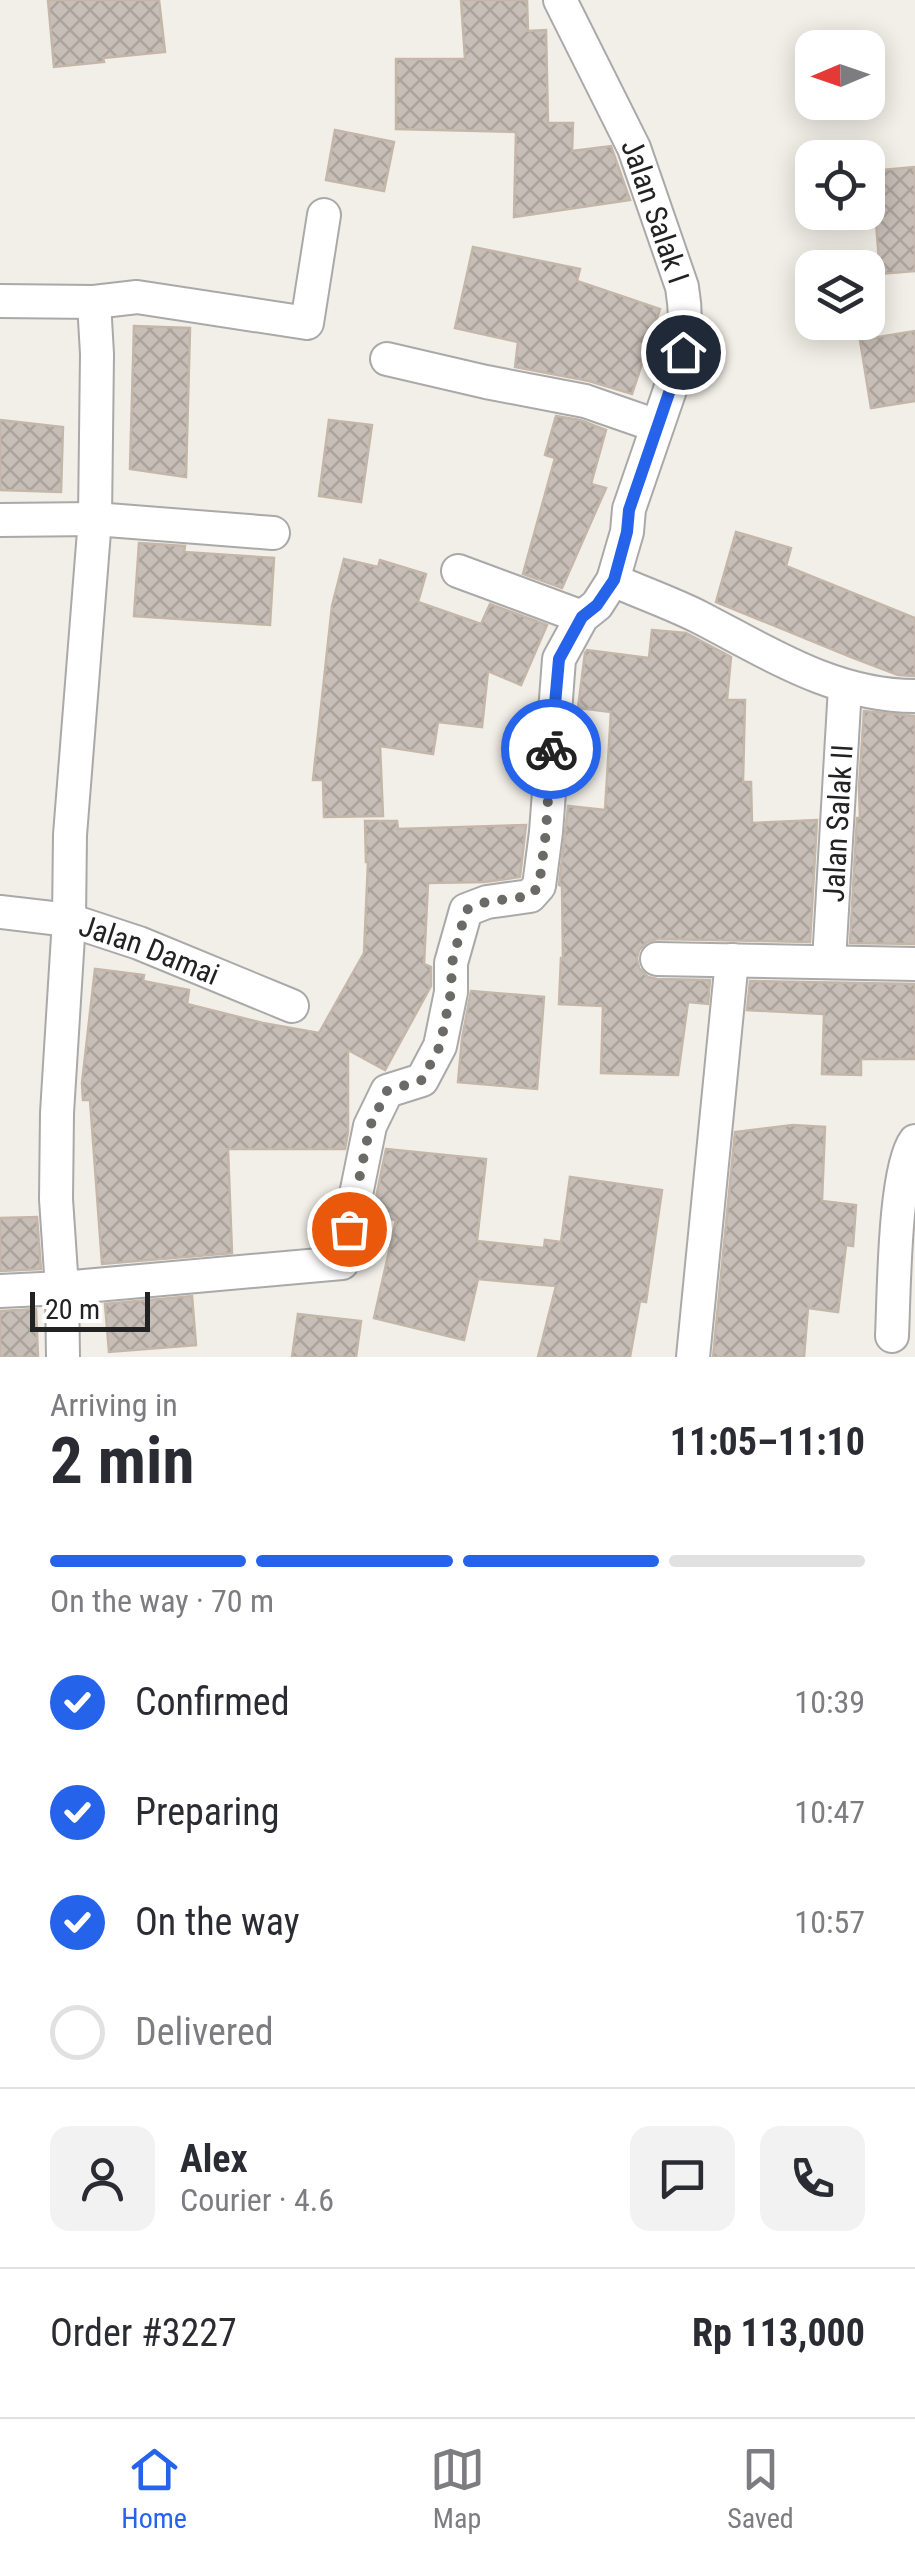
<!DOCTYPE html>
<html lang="en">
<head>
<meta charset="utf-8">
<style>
	:root { --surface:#fff; --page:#f2f2f3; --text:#2b2b33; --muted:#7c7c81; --line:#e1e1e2; --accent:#2563eb }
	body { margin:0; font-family:"Roboto Condensed",sans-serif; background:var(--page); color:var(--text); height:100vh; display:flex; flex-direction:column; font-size:38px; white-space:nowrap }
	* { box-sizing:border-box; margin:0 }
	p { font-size:32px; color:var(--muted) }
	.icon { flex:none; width:55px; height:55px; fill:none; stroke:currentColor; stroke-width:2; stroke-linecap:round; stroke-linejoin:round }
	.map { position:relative; height:1357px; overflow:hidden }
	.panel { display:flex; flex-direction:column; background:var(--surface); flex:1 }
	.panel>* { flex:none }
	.needle { width:65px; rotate:268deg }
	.fabs { position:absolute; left:795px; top:30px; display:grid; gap:20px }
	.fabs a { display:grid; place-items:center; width:90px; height:90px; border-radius:20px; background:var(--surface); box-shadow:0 5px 25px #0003; font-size:50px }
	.scale { position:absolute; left:30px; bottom:25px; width:120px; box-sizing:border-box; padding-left:10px; border:5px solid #222; border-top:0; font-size:28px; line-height:35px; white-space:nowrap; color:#222; -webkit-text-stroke:8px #fff; paint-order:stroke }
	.pin { position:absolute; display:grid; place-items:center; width:85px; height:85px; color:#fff; margin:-42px; border:5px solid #fff; border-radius:50%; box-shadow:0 2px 10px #0007 }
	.courier { position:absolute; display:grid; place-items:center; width:100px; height:100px; margin:-50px; border:8px solid #2563eb; border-radius:50%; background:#fff; color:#222; box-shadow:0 2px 12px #0007 }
	.head em { font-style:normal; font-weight:700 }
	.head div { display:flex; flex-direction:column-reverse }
	.head { display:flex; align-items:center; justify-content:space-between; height:170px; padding:0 50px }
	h1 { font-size:65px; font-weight:700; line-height:75px }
	.bar { display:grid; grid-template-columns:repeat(4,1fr); gap:15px 10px; align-content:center; height:120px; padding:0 50px }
	.bar i { height:12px; border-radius:8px; background:var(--line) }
	.bar .selected { background:var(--accent) }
	.bar p { grid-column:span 4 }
	.line { display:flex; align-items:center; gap:25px; padding:0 50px; border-top:2px solid var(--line) }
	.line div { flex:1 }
	.round { display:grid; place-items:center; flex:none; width:105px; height:105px; border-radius:20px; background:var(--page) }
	ol { padding:0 50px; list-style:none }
	li { display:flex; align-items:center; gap:30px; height:110px }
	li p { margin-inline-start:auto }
	li .icon { padding:10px; border-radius:50%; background:var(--accent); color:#fff; stroke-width:4 }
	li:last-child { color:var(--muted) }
	li i { width:55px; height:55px; border:5px solid var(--line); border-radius:50% }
	.tabs { display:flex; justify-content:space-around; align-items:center; height:140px; border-top:2px solid var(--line); background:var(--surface); font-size:28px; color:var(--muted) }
	.tabs a { display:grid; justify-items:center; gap:5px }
	.tabs .selected { color:var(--accent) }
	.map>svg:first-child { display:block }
</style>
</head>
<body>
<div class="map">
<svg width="915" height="1357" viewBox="0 0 915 1357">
	<defs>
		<pattern id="building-cross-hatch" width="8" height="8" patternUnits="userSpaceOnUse" patternTransform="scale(2.5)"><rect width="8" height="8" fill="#c7bfb7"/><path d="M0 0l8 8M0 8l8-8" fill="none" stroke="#aba49d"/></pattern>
	</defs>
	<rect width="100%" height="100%" fill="#f2efe8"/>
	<g fill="url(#building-cross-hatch)" stroke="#c5b6aa" stroke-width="2.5">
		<polygon points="48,0 159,0 165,52 103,58 104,62 54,67"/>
		<polygon points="461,0 527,0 528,31 546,30 548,123 573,123 572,151 611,146 630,200 514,217 516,132 396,129 396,59 465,59"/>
		<polygon points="335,130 394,142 384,191 326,180"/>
		<polygon points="915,167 915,271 880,274 872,171"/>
		<polygon points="473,247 580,269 577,281 660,309 632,394 589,381 515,367 518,342 455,328"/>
		<polygon points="134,326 190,328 186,477 130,469"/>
		<polygon points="915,331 915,401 871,408 860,340"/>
		<polygon points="556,416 580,420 606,430 591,484 606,488 562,588 523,574 555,458 545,455"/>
		<polygon points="0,420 63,427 61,492 0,490"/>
		<polygon points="329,420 372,425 361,502 319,496"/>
		<polygon points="736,532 791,548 786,566 915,618 915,676 898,675 851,657 716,602"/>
		<polygon points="139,543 185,546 184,552 274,558 270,625 134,616"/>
		<polygon points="344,559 378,567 380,560 426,574 418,602 481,624 490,604 547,625 521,685 488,671 482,727 438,722 433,754 380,746 383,816 324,817 323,780 313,780 332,606"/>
		<polygon points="652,630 686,633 731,657 727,700 745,700 743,782 751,782 752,823 817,820 810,942 657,939 647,942 639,950 637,958 639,968 648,977 657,979 710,980 708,1004 688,1002 678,1075 601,1073 603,1006 559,1004 561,958 563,958 562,886 559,885 568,806 605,810 611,712 578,708 585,653 587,650 649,658"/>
		<polygon points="864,711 915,716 915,944 850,943 857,818 860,818 859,787"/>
		<polygon points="365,821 397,821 398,829 526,825 520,877 485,882 428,883 424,964 431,967 431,986 385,1070 348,1050 348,1132 345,1149 228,1149 232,1253 102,1264 90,1100 83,1100 82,1083 95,969 144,975 143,981 189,990 187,1004 263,1023 319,1033 364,953 368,862 366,862"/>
		<polygon points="750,981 915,984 915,1059 861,1059 861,1075 822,1074 824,1014 747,1010"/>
		<polygon points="471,991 544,997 537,1089 458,1082 462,1039"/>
		<polygon points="793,1125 825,1127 822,1201 856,1205 853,1246 846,1245 838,1312 808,1308 804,1357 713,1357 735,1132"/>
		<polygon points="386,1149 486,1159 477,1241 544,1248 545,1240 561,1242 570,1177 662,1190 646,1302 640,1301 630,1357 538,1357 556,1286 478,1279 464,1340 374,1318 396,1220 372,1217"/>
		<polygon points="37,1217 41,1269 0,1271 0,1218"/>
		<polygon points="192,1296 196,1345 109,1352 105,1304"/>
		<polygon points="36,1309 38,1357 0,1357 0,1311"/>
		<polygon points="298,1314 361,1321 356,1357 292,1357"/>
	</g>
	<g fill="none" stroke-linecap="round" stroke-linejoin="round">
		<g stroke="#a9a9a9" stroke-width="36">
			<g id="street">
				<path id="s1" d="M560 0 634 148 682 287C686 310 686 329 683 352L629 509 627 532 613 580C642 593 671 603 699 617 769 653 834 696 915 696"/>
				<polyline points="0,301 94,302 137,297 307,323 324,215"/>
				<polyline points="387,359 486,382 585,401 657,426"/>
				<polyline points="0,520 95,519 273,533"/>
				<polyline points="458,571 582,617"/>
				<path id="s2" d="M0 912 69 920 139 943 292 1006"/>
				<polyline points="657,959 915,964"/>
				<path id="s3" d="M829 961 845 687"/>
				<polyline points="0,1291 62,1288 342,1263 370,1126 387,1091 422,1080 440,1046 451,992 451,963 466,910 487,902 530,896 539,886 546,832 559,659 582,617 597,605 613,580"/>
				<path d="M892 1336C894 1296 894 1169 915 1141"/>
				<polyline points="63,1357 62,1288 56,1199 57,1113 69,920 70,835 95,519 97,354 94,302"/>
				<polyline points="693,1357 732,960"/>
			</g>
		</g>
		<use href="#street" stroke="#fff" stroke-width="32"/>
	</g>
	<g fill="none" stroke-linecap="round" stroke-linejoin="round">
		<polyline stroke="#6b6a67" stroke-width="10" stroke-dasharray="0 18" points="349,1229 370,1126 387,1091 422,1080 440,1046 451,992 452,963 466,910 486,902 530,896 539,886 546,832 551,749"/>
		<polyline stroke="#2563eb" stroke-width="12" points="551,749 559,659 582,617 597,605 614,580 627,532 629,510 683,352"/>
	</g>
	<g text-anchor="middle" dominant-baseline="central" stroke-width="8" stroke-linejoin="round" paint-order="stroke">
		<g font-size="30" fill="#222" stroke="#fff">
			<text stroke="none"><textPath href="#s1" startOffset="232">Jalan Salak I</textPath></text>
			<text stroke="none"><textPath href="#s3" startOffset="138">Jalan Salak II</textPath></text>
			<text stroke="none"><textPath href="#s2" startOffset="155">Jalan Damai</textPath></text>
		</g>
	</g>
</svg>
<div class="fabs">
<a><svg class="needle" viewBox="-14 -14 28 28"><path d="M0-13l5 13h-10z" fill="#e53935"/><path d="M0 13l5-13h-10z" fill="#7c7c81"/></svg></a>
<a><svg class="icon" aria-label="locate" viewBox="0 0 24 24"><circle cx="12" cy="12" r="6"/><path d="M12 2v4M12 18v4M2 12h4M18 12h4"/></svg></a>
<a><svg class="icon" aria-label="layers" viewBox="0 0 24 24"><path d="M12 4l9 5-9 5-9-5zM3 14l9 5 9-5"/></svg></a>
</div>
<div class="scale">20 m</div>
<div class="pin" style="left:349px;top:1229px;background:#ea580c"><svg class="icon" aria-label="bag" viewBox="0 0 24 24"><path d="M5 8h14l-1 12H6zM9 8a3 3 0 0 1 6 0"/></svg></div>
<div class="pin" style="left:683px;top:352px;background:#1f2937"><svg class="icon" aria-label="home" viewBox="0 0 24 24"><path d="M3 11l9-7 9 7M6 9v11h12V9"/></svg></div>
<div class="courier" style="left:551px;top:749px"><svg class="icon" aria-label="bike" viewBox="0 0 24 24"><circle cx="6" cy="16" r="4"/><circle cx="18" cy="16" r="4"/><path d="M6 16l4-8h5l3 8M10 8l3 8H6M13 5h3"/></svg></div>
</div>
<section class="panel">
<div class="head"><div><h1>2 min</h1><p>Arriving in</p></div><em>11:05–11:10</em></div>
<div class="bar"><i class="selected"></i><i class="selected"></i><i class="selected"></i><i></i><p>On the way · 70 m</p></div>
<ol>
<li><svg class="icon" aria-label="check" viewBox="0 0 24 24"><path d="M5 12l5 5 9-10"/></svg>Confirmed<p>10:39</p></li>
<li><svg class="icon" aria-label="check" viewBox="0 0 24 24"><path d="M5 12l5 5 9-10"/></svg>Preparing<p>10:47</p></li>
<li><svg class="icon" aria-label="check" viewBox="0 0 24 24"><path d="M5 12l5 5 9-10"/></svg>On the way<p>10:57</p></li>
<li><i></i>Delivered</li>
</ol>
<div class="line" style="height:180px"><a class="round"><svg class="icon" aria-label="person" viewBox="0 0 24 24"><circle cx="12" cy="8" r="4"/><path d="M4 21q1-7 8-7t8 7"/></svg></a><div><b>Alex</b><p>Courier · 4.6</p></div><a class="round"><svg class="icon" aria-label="chat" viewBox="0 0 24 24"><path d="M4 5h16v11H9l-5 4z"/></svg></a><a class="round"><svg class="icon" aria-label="phone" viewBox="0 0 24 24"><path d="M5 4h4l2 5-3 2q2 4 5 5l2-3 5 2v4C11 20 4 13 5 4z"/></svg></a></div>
<div class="line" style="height:130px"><div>Order #3227</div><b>Rp 113,000</b></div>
</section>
<nav class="tabs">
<a class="selected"><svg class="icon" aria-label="home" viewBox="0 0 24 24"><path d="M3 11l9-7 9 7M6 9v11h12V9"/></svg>Home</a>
<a><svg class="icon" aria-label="map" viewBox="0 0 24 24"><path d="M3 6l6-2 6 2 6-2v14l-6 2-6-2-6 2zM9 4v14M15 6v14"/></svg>Map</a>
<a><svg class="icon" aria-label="saved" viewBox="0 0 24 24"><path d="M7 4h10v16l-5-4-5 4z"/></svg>Saved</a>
</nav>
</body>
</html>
